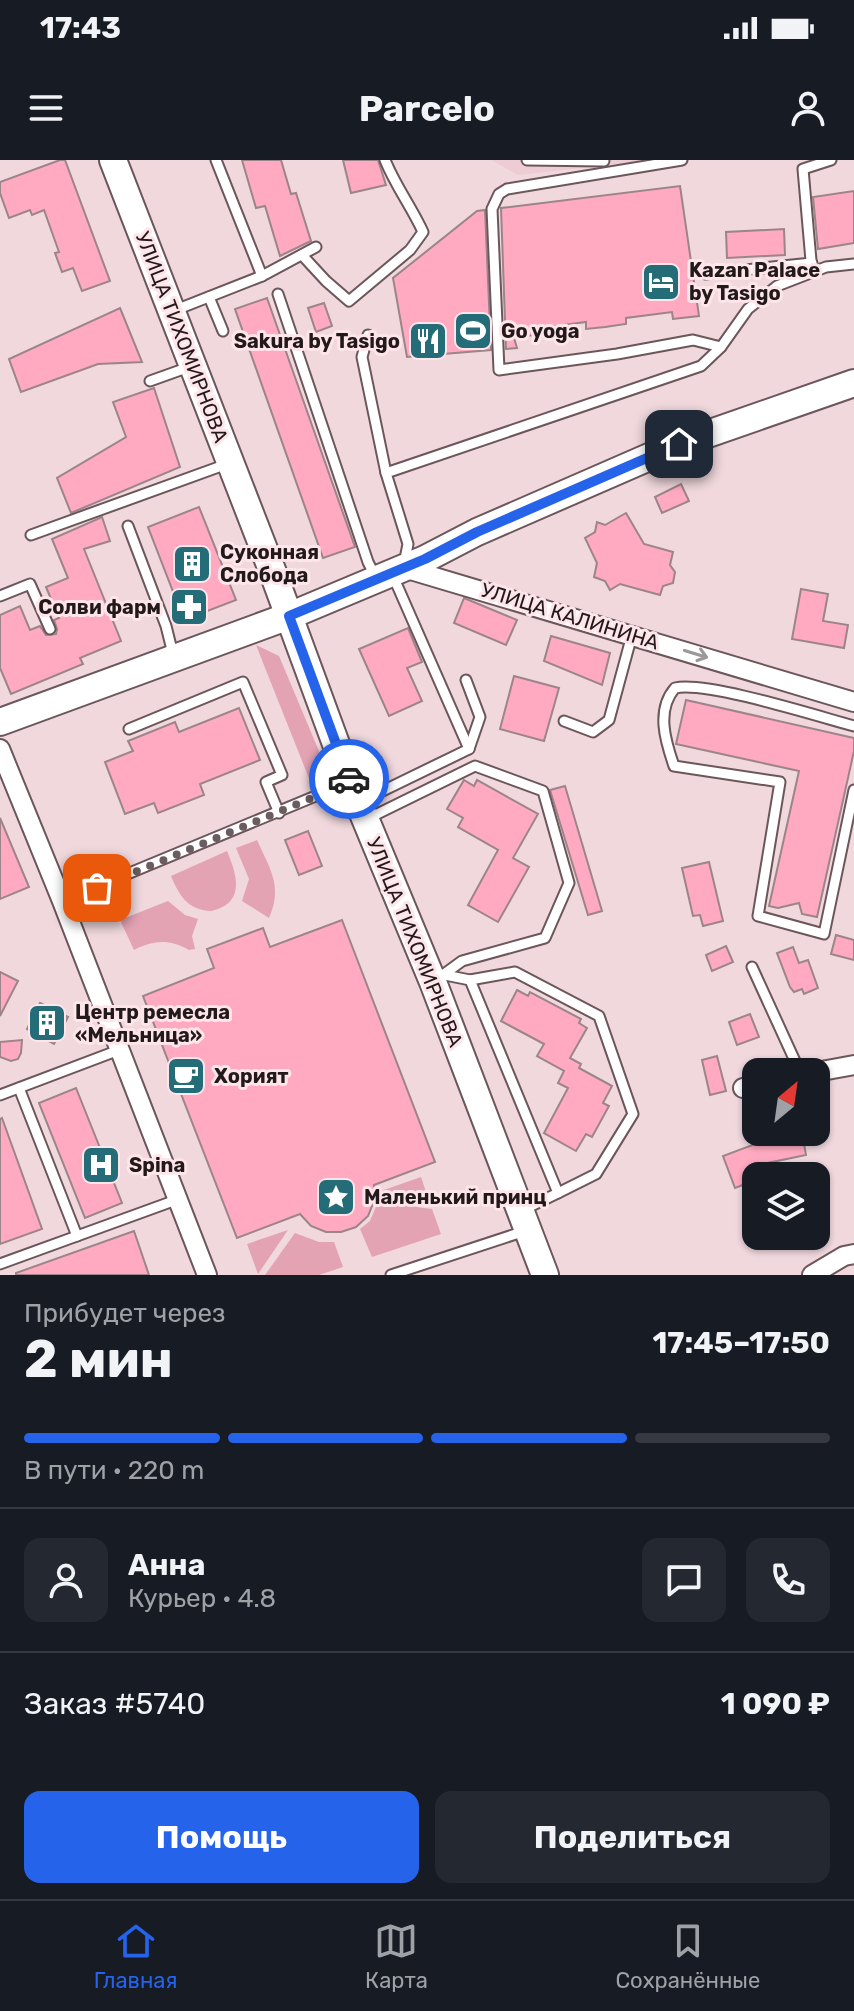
<!DOCTYPE html>
<html lang="ru">
<head>
<meta charset="utf-8">
<style>
	:root { --surface:#171b24; --page:#242831; --text:#f1f3f6; --muted:#9ea1a6; --line:#363941; --accent:#2563eb }
	body { margin:0; font-family:Rubik,sans-serif; background:var(--page); color:var(--text); height:100vh; display:flex; flex-direction:column; font-size:30px; white-space:nowrap }
	* { box-sizing:border-box; margin:0 }
	p { font-size:26px; color:var(--muted) }
	.icon { flex:none; width:44px; height:44px; fill:none; stroke:currentColor; stroke-width:2; stroke-linecap:round; stroke-linejoin:round }
	.map { position:relative; height:1115px; overflow:hidden }
	.sheet { display:flex; flex-direction:column; background:var(--surface); flex:1 }
	.sheet>* { flex:none }
	.needle { width:52px; rotate:29deg }
	.buttons { position:absolute; left:742px; top:898px; display:grid; gap:16px }
	.buttons a { display:grid; place-items:center; width:88px; height:88px; border-radius:16px; background:var(--surface); box-shadow:0 2px 6px #0004; font-size:40px }
	.pin { position:absolute; display:grid; place-items:center; width:68px; height:68px; color:#fff; margin:-34px; border-radius:16px; box-shadow:0 4px 12px #0006 }
	.courier { position:absolute; display:grid; place-items:center; width:80px; height:80px; margin:-40px; border:6px solid #2563eb; border-radius:50%; background:#fff; color:#222; box-shadow:0 2px 10px #0007 }
	.head em { font-style:normal; font-weight:700 }
	.head div { display:flex; flex-direction:column-reverse }
	.head { display:flex; align-items:center; justify-content:space-between; height:136px; padding:0 24px }
	h1 { font-size:52px; font-weight:700; line-height:60px }
	.bar { display:grid; grid-template-columns:repeat(4,1fr); gap:12px 8px; align-content:center; height:96px; padding:0 24px }
	.bar i { height:10px; border-radius:6px; background:var(--line) }
	.bar .selected { background:var(--accent) }
	.bar p { grid-column:span 4 }
	.line { display:flex; align-items:center; gap:20px; padding:0 24px; border-top:2px solid var(--line) }
	.line div { flex:1 }
	.round { display:grid; place-items:center; flex:none; width:84px; height:84px; border-radius:16px; background:var(--page) }
	.action { display:flex; gap:16px; margin-top:auto; padding:16px 24px }
	.action a { flex:1; height:92px; border-radius:16px; background:var(--accent); color:#fff; font-size:32px; font-weight:700; line-height:92px; text-align:center }
	.action a+a { background:var(--page); color:var(--text) }
	.status { display:flex; justify-content:space-between; align-items:center; height:56px; padding:0 40px; background:var(--surface); direction:ltr }
	.status svg { height:22px; fill:currentColor }
	header { display:flex; justify-content:space-between; align-items:center; height:104px; padding:0 24px; background:var(--surface); font-size:36px; font-weight:700 }
	.menu { display:flex; justify-content:space-around; align-items:center; height:112px; border-top:2px solid var(--line); background:var(--surface); font-size:22px; color:var(--muted) }
	.menu a { display:grid; justify-items:center; gap:4px }
	.menu .selected { color:var(--accent) }
	.map>svg:first-child { display:block }
</style>
</head>
<body>
<div class="status"><b>17:43</b><svg viewBox="0 0 49 12"><path d="M0 12V9h3v3zM5 12V6h3v6zM10 12V3h3v9zM15 12V0h3v12zM26 1h20v11H26zM47 4h2v5h-2z"/></svg></div>
<header><svg class="icon" aria-label="menu" viewBox="0 0 24 24"><path d="M4 6h16M4 12h16M4 18h16"/></svg>Parcelo<svg class="icon" aria-label="person" viewBox="0 0 24 24"><circle cx="12" cy="8" r="4"/><path d="M4 21q1-7 8-7t8 7"/></svg></header>
<div class="map">
<svg width="854" height="1115" viewBox="0 0 854 1115">
	<rect width="100%" height="100%" fill="#f0d8dd"/>
	<polygon fill="#edccd4" points="491,0 656,0 518,15"/>
	<g fill="#e3a3b3">
		<path d="M256 485 279 496 324 603C324 615 323 620 312 626Z"/>
		<path d="M257 680C270 709 283 726 269 758L242 741 249 719 236 688Z"/>
		<path d="M227 691C237 715 246 743 211 751 187 750 179 735 171 716Z"/>
		<path d="M168 741 185 755 198 759 192 776 195 789 189 790C169 779 154 780 134 790L120 760Z"/>
		<polygon points="421,1017 429,1041 381,1034 381,1031"/>
		<polygon points="378,1042 432,1049 441,1074 372,1097 360,1069 370,1061"/>
		<polygon points="288,1070 258,1114 247,1084"/>
		<polygon points="295,1073 319,1082 334,1082 343,1107 319,1115 265,1115"/>
	</g>
	<g fill="#ffaac0" stroke="#9b858a" stroke-width="2">
		<polygon points="60,0 65,0 110,121 82,131 73,108 62,112 55,93 59,92 44,50 32,55 30,50 9,58 0,33 0,22"/>
		<polygon points="242,0 281,0 291,34 296,33 311,81 280,96 265,46 256,48"/>
		<polygon points="343,0 378,0 386,25 351,33"/>
		<polygon points="680,26 699,156 673,159 672,152 626,158 626,164 605,167 586,169 586,162 534,169 534,175 514,178 517,188 506,189 501,48"/>
		<polygon points="854,31 854,83 818,89 813,37"/>
		<polygon points="485,50 491,190 407,197 393,118 477,51"/>
		<polygon points="784,69 785,95 727,98 726,72"/>
		<polygon points="267,138 355,387 323,398 235,149"/>
		<polygon points="324,143 332,166 316,172 308,148"/>
		<polygon points="120,148 142,202 98,204 21,232 9,199"/>
		<polygon points="154,228 180,307 71,353 57,318 126,277 113,242"/>
		<polygon points="681,324 689,341 662,353 655,337"/>
		<polygon points="199,347 236,440 184,460 148,367"/>
		<polygon points="626,353 644,384 673,392 670,405 675,412 673,423 663,426 660,435 620,424 610,430 605,421 594,417 597,403 585,378 595,372 597,362 605,365"/>
		<polygon points="102,357 110,381 84,389 121,481 80,498 83,504 11,534 0,508 0,455 20,446 30,470 40,466 46,475 56,474 57,469 54,460 59,458 46,427 68,418 52,379"/>
		<polygon points="801,429 828,434 823,461 848,465 844,488 792,479"/>
		<polygon points="464,438 517,460 506,485 454,463"/>
		<polygon points="408,468 422,502 407,508 422,541 389,556 359,489"/>
		<polygon points="551,476 610,493 602,525 544,501"/>
		<polygon points="514,516 559,528 544,581 500,569"/>
		<polygon points="686,540 854,578 854,591 817,757 802,754 799,743 778,748 769,746 799,611 676,584"/>
		<polygon points="239,548 260,600 200,624 204,635 158,653 154,643 125,654 105,602 133,591 128,581 175,562 179,572"/>
		<polygon points="464,620 474,626 477,620 538,654 513,698 529,707 498,762 468,745 498,690 458,667 463,658 447,649"/>
		<polygon points="565,626 602,751 588,755 550,630"/>
		<polygon points="0,658 29,727 0,739"/>
		<polygon points="308,671 322,706 299,715 285,680"/>
		<polygon points="709,702 723,761 703,766 700,755 693,756 682,708"/>
		<polygon points="342,760 435,1002 374,1025 374,1041 368,1056 356,1067 341,1072 326,1072 311,1066 300,1054 237,1078 143,836 214,808 207,789 263,768 270,787"/>
		<polygon points="836,775 854,780 854,800 831,794"/>
		<polygon points="726,786 733,802 712,811 706,795"/>
		<polygon points="793,787 799,803 808,800 818,828 804,834 802,829 794,832 790,827 777,793"/>
		<polygon points="0,812 18,821 0,856"/>
		<polygon points="517,830 528,836 530,832 581,859 579,863 587,868 570,898 581,904 579,908 612,926 603,943 609,946 592,977 586,974 576,991 544,973 568,928 558,923 564,911 537,896 544,884 501,861"/>
		<polygon points="40,843 68,857 54,884 27,869"/>
		<polygon points="750,854 759,877 737,885 729,862"/>
		<polygon points="22,880 21,893 18,899 11,901 0,897 0,882"/>
		<polygon points="717,896 726,931 710,935 702,900"/>
		<polygon points="76,928 122,1043 85,1058 39,943"/>
		<polygon points="2,958 42,1069 0,1084 0,959"/>
		<polygon points="755,972 802,972 806,995 753,1006 757,1016 756,1020 735,1028 723,996 758,983"/>
		<polygon points="134,1071 149,1115 16,1115 16,1113"/>
	</g>
	<g fill="none" stroke-linecap="round" stroke-linejoin="round">
		<g stroke="#6b565b" stroke-width="13">
			<g id="lane">
				<polyline points="527,0 604,1"/>
				<polyline points="682,0 507,29 499,34 492,49 499,210 617,194 693,180 721,187"/>
				<path d="M302 95 326 121 349 141 410 90 423 72C411 46 396 27 385 0"/>
				<polyline points="812,112 803,9 831,0"/>
				<polyline points="705,114 812,103"/>
				<polyline points="262,116 316,87"/>
				<polyline points="278,134 368,402 375,416"/>
				<polyline points="209,137 223,171"/>
				<polyline points="173,151 262,116 216,0"/>
				<polyline points="368,175 362,197 386,313"/>
				<polyline points="150,221 192,206"/>
				<polyline points="128,366 166,466 173,494"/>
				<polyline points="31,375 227,304"/>
				<polyline points="404,404 408,384 386,313 701,206 721,187 748,149 777,126 826,107 854,104"/>
				<polyline points="0,436 30,424 50,469"/>
				<polyline points="466,520 480,557 469,589"/>
				<polyline points="564,561 593,572 609,560 632,475"/>
				<path d="M854 566C817 556 707 521 675 528 656 550 665 580 674 606L780 622 758 756 824 774 854 630"/>
				<polyline points="129,569 243,522 282,615 266,622 279,653"/>
				<polyline points="362,641 469,589 393,416"/>
				<polyline points="369,658 475,606 543,631 569,723 545,778 462,801 436,820"/>
				<polyline points="62,741 347,623"/>
				<polyline points="752,807 800,912"/>
				<polyline points="445,815 470,820 515,812 599,856 633,954 596,1014 558,1033"/>
				<polyline points="470,820 558,1033 523,1050"/>
				<polyline points="19,928 77,1076 176,1040"/>
				<polyline points="0,935 119,890"/>
				<polyline points="0,1104 77,1076"/>
				<polyline points="391,1115 525,1071"/>
			</g>
		</g>
		<g stroke="#6b565b" stroke-width="22">
			<g id="street">
				<polyline points="404,408 854,542"/>
				<polyline points="0,589 62,741 207,1115"/>
				<polyline points="816,912 854,905"/>
				<polyline points="743,928 756,925"/>
				<polyline points="812,1115 844,1096 854,1094"/>
			</g>
		</g>
		<g stroke="#6b565b" stroke-width="30">
			<g id="secondary">
				<polyline points="113,0 272,410 350,622 433,822 545,1115"/>
				<polyline points="0,562 289,456 425,399 477,372 679,284 854,223"/>
			</g>
		</g>
		<use href="#lane" stroke="#fff" stroke-width="9"/>
		<use href="#street" stroke="#fff" stroke-width="18"/>
		<use href="#secondary" stroke="#fff" stroke-width="26"/>
	</g>
	<defs><path id="oneway-shaft" d="M-6 0H5M1.5-3L5.5 0L1.5 3" fill="none" stroke-width="1.6" stroke-linecap="round" stroke-linejoin="round" transform="scale(2)"/></defs>
	<use stroke="#9c9898" href="#oneway-shaft" transform="translate(696 494) rotate(17)"/>
	<g fill="none" stroke-linecap="round" stroke-linejoin="round">
		<polyline stroke="#6a5c5f" stroke-width="8" stroke-dasharray="0 14.4" points="97,728 350,622 349,619"/>
		<polyline stroke="#2563eb" stroke-width="10" points="349,619 289,456 425,399 477,372 679,284"/>
	</g>
	<defs>
		<g id="hotel-square" transform="scale(2)"><rect x="-9" y="-9" width="18" height="18" rx="4" fill="#256c79" stroke="#fde5ea"/><path d="M-6-4.5h1.5V1H6V5H4.5V3h-9V5H-6ZM-4 0a1.8 1.8 0 1 1 3.6 0ZM.5 0V-2.5h3Q6-2.5 6 0Z" fill="#fff"/></g>
		<g id="stadium-square" transform="scale(2)"><rect x="-9" y="-9" width="18" height="18" rx="4" fill="#256c79" stroke="#fde5ea"/><path d="M0-5a6.5 5 0 1 0 0 10a6.5 5 0 1 0 0-10ZM-3.5-1.8h7v3.6h-7Z" fill="#fff"/></g>
		<g id="restaurant-square" transform="scale(2)"><rect x="-9" y="-9" width="18" height="18" rx="4" fill="#256c79" stroke="#fde5ea"/><path d="M-5-6h1v4h1v-4h1v4h1v-4h1v5L-1.5 .5V6h-2V.5L-5-1ZM5-6V6H3V1.5H1.5Q1.5-4 5-6Z" fill="#fff"/></g>
		<g id="building-square" transform="scale(2)"><rect x="-9" y="-9" width="18" height="18" rx="4" fill="#256c79" stroke="#fde5ea"/><path d="M-4-6H4V6H1V3H-1V6H-4ZM-2.5-4.3h1.7v1.8h-1.7ZM.8-4.3h1.7v1.8H.8ZM-2.5-1h1.7V.8h-1.7ZM.8-1h1.7V.8H.8Z" fill="#fff"/></g>
		<g id="pharmacy-square" transform="scale(2)"><rect x="-9" y="-9" width="18" height="18" rx="4" fill="#256c79" stroke="#fde5ea"/><path d="M-2-6h4v4h4v4h-4v4h-4v-4h-4v-4h4Z" fill="#fff"/></g>
		<g id="cafe-square" transform="scale(2)"><rect x="-9" y="-9" width="18" height="18" rx="4" fill="#256c79" stroke="#fde5ea"/><path d="M-5.5-4.5H6V0H3Q3 3.5 0 3.5H-2.5Q-5.5 3.5-5.5 0ZM3-3.2v2h1.7v-2ZM-6 4.5H4V6H-6Z" fill="#fff"/></g>
		<g id="hospital-square" transform="scale(2)"><rect x="-9" y="-9" width="18" height="18" rx="4" fill="#256c79" stroke="#fde5ea"/><path d="M-5-5h3v3.5h4V-5h3V5h-3V1.5h-4V5h-3Z" fill="#fff"/></g>
		<g id="sight-square" transform="scale(2)"><rect x="-9" y="-9" width="18" height="18" rx="4" fill="#256c79" stroke="#fde5ea"/><path d="M0-6L1.8-2.2L6-1.7L2.9 1.2L3.7 5.4L0 3.3L-3.7 5.4L-2.9 1.2L-6-1.7L-1.8-2.2Z" fill="#fff"/></g>
	</defs>
	<g fill-rule="evenodd">
		<use href="#hotel-square" x="661" y="122"/>
		<use href="#stadium-square" x="473" y="171"/>
		<use href="#restaurant-square" x="428" y="181"/>
		<use href="#building-square" x="192" y="404"/>
		<use href="#pharmacy-square" x="189" y="447"/>
		<use href="#building-square" x="47" y="863"/>
		<use href="#cafe-square" x="186" y="916"/>
		<use href="#hospital-square" x="101" y="1005"/>
		<use href="#sight-square" x="336" y="1037"/>
	</g>
	<g text-anchor="middle" dominant-baseline="central" stroke-width="6" stroke-linejoin="round" paint-order="stroke">
		<g font-size="20" font-weight="bold" fill="#22191b" stroke="#fde5ea" text-anchor="start">
			<text x="689" y="110">Kazan Palace<tspan x="689" dy="23">by Tasigo</tspan></text>
			<text x="501" y="171">Go yoga</text>
			<text x="400" y="181" text-anchor="end">Sakura by Tasigo</text>
			<text x="220" y="392">Суконная<tspan x="220" dy="23">Слобода</tspan></text>
			<text x="161" y="447" text-anchor="end">Солви фарм</text>
			<text x="75" y="852">Центр ремесла<tspan x="75" dy="23">«Мельница»</tspan></text>
			<text x="214" y="916">Хорият</text>
			<text x="129" y="1005">Spina</text>
			<text x="364" y="1037">Маленький принц</text>
		</g>
		<g font-size="20" fill="#22191b" stroke="#fde5ea">
			<text transform="translate(182 177) rotate(69)">УЛИЦА ТИХОМИРНОВА</text>
			<text transform="translate(570 456) rotate(17)">УЛИЦА КАЛИНИНА</text>
			<text transform="translate(415 782) rotate(68)">УЛИЦА ТИХОМИРНОВА</text>
		</g>
	</g>
</svg>
<div class="buttons">
<a><svg class="needle" viewBox="-14 -14 28 28"><path d="M0-13l5 13h-10z" fill="#e53935"/><path d="M0 13l5-13h-10z" fill="#9ea1a6"/></svg></a>
<a><svg class="icon" aria-label="layers" viewBox="0 0 24 24"><path d="M12 4l9 5-9 5-9-5zM3 14l9 5 9-5"/></svg></a>
</div>
<div class="pin" style="left:97px;top:728px;background:#ea580c"><svg class="icon" aria-label="bag" viewBox="0 0 24 24"><path d="M5 8h14l-1 12H6zM9 8a3 3 0 0 1 6 0"/></svg></div>
<div class="pin" style="left:679px;top:284px;background:#1f2937"><svg class="icon" aria-label="home" viewBox="0 0 24 24"><path d="M3 11l9-7 9 7M6 9v11h12V9"/></svg></div>
<div class="courier" style="left:349px;top:619px"><svg class="icon" aria-label="car" viewBox="0 0 24 24"><path d="M5 17H2v-5l4-1 3-4h7l3 4 3 1v5h-3M9 17h6M6 11h13"/><circle cx="7" cy="17" r="2"/><circle cx="17" cy="17" r="2"/></svg></div>
</div>
<section class="sheet">
<div class="head"><div><h1>2 мин</h1><p>Прибудет через</p></div><em>17:45–17:50</em></div>
<div class="bar"><i class="selected"></i><i class="selected"></i><i class="selected"></i><i></i><p>В пути · 220 m</p></div>
<div class="line" style="height:144px"><a class="round"><svg class="icon" aria-label="person" viewBox="0 0 24 24"><circle cx="12" cy="8" r="4"/><path d="M4 21q1-7 8-7t8 7"/></svg></a><div><b>Анна</b><p>Курьер · 4.8</p></div><a class="round"><svg class="icon" aria-label="chat" viewBox="0 0 24 24"><path d="M4 5h16v11H9l-5 4z"/></svg></a><a class="round"><svg class="icon" aria-label="phone" viewBox="0 0 24 24"><path d="M5 4h4l2 5-3 2q2 4 5 5l2-3 5 2v4C11 20 4 13 5 4z"/></svg></a></div>
<div class="line" style="height:104px"><div>Заказ #5740</div><b>1 090 ₽</b></div>
<div class="action"><a>Помощь</a><a>Поделиться</a></div>
</section>
<nav class="menu">
<a class="selected"><svg class="icon" aria-label="home" viewBox="0 0 24 24"><path d="M3 11l9-7 9 7M6 9v11h12V9"/></svg>Главная</a>
<a><svg class="icon" aria-label="map" viewBox="0 0 24 24"><path d="M3 6l6-2 6 2 6-2v14l-6 2-6-2-6 2zM9 4v14M15 6v14"/></svg>Карта</a>
<a><svg class="icon" aria-label="saved" viewBox="0 0 24 24"><path d="M7 4h10v16l-5-4-5 4z"/></svg>Сохранённые</a>
</nav>
</body>
</html>
